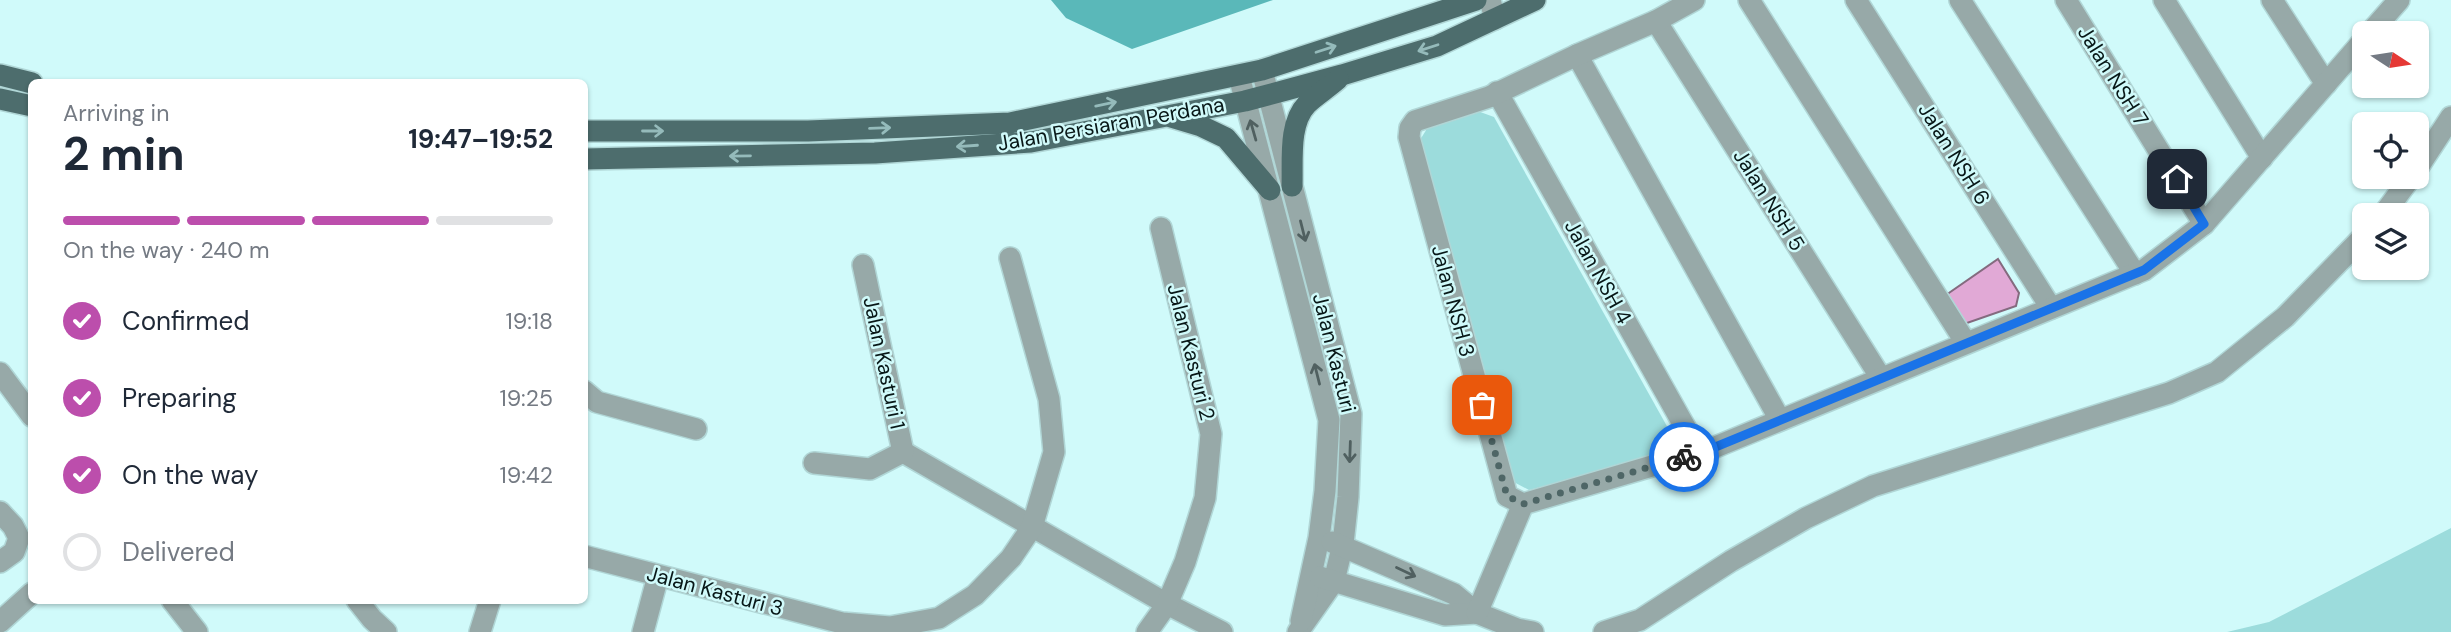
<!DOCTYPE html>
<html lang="en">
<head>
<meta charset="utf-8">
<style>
	:root { --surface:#fff; --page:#f6f6f7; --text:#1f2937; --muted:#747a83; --line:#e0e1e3; --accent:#bc4eac }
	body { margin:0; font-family:"DM Sans",sans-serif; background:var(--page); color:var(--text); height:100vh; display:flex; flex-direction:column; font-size:26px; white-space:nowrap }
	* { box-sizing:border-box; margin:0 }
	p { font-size:23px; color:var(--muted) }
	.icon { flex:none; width:38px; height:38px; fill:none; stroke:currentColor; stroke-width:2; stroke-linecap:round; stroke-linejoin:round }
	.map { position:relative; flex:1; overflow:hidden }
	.side { position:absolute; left:28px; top:79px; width:560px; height:525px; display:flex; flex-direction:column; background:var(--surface); border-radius:10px; box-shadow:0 2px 5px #0004 }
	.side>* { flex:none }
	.needle { width:46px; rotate:102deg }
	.controls { position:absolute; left:2352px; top:21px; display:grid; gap:14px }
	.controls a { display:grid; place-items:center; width:77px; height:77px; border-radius:10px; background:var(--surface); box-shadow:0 2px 5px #0004; font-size:35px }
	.pin { position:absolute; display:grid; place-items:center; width:60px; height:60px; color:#fff; margin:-30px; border-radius:14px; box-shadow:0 4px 10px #0006 }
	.courier { position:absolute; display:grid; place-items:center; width:70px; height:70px; margin:-35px; border:5px solid #1a73e8; border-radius:50%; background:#fff; color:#222; box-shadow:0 2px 9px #0007 }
	.head em { font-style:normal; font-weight:700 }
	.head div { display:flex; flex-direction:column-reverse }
	.head { display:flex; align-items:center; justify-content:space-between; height:119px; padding:0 35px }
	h1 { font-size:46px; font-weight:700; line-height:52px }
	.bar { display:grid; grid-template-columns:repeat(4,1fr); gap:10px 7px; align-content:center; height:84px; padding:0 35px }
	.bar i { height:9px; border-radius:5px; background:var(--line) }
	.bar .current { background:var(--accent) }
	.bar p { grid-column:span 4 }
	ol { padding:0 35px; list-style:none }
	li { display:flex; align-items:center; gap:21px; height:77px }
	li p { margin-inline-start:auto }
	li .icon { padding:7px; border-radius:50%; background:var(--accent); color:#fff; stroke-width:4 }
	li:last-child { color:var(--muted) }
	li i { width:38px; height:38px; border:4px solid var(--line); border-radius:50% }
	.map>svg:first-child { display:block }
</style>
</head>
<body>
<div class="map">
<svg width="2451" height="632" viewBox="0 0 2451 632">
	<rect width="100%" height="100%" fill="#d0fafa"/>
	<g fill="#9cdcdc">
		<polygon points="1472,109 1494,117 1673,437 1667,455 1529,490 1510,480 1418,143 1430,124"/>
		<polygon points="2451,528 2451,632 2227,632 2269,622"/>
	</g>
	<polygon fill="#5ab8b9" points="1051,0 1273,0 1132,49 1066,18"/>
	<polygon fill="#e1a9d6" stroke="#846b7f" stroke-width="2" points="1998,259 2019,293 2016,306 1964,324 1946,295"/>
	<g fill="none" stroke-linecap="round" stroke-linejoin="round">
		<g stroke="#b0d6d6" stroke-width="24">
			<g id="minor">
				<polyline points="1490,0 1495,19"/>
				<polyline points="1749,0 1966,343"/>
				<polyline points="1856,0 2051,308"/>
				<polyline points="1960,0 2135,274"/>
				<polyline points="2066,0 2204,224"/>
				<polyline points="2164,0 2262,158"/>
				<polyline points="2272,0 2326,84"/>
				<polyline points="1656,21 1881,378"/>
				<polyline points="2370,33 2399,0"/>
				<polyline points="1577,55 1780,420"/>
				<polyline points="1262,70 1351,414 1348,497 1343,544 1334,581 1298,632"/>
				<polyline points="1239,76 1329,420 1325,491 1319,538 1301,621"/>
				<polyline points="1497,92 1699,452"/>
				<polyline points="2417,169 2451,117"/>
				<polyline points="2383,215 2411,177"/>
				<polyline points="0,373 32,416"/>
				<polyline points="584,391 597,402 696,429"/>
				<polyline points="903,452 1167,604 1222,632"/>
				<polyline points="814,463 870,469 903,452 863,265"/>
				<polyline points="1523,504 1507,496 1504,485 1409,137 1410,128 1415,121 1489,97 1577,55 1656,21 1694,0"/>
				<polyline points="0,512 13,526 19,538 14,552 0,562"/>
				<polyline points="1332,542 1454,594 1477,613 1517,629 1533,632"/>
				<polyline points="584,556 842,623 890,627 939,618 975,595 1011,558 1032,527 1054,452 1049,399 1010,258"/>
				<polyline points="1320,577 1445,615 1477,613"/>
				<polyline points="172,600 197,632"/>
				<polyline points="357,600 372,619 386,632"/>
				<polyline points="1477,613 1523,504 1713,448 2144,270 2204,224 2364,40"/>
				<polyline points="0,622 32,593"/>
				<polyline points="480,632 490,600"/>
				<polyline points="643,632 658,576"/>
				<polyline points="1147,632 1167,604 1185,562 1205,498 1211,434 1161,228"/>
				<polyline points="1604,632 1640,620 1731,561 1806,518 1873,486 2169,393 2217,372 2285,317 2364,236"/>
			</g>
		</g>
		<g stroke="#b0d6d6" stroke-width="24">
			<g id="major">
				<polyline points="0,75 32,83"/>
				<polyline points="0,99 32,106"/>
				<polyline points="1171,117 1201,126 1226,138 1270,190"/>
				<polyline points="584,131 808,131 1010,123 1262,70 1476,0"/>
				<polyline points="584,159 875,153 1031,142 1245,101 1342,75 1437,46 1535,0"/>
				<path d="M1292 186C1293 160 1288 124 1307 104 1315 96 1328 88 1338 79"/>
			</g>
		</g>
		<use href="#minor" stroke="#97a9a8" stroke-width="21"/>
		<use href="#major" stroke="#4d6d6d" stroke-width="21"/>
	</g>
	<defs><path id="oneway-shaft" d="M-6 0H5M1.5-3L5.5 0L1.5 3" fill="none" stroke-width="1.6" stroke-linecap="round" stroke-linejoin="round" transform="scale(1.75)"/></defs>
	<g stroke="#95bbbb">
		<use href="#oneway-shaft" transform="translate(1428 48) rotate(162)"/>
		<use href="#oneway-shaft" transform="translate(1326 49) rotate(-18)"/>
		<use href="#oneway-shaft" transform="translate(1106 104) rotate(-12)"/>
		<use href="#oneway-shaft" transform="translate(880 128) rotate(-2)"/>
		<use href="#oneway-shaft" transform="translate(653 131)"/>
		<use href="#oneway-shaft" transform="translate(967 146) rotate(176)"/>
		<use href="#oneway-shaft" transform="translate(740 156) rotate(179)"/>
	</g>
	<g stroke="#506060">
		<use href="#oneway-shaft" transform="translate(1253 130) rotate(-106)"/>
		<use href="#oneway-shaft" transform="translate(1303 231) rotate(76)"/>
		<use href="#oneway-shaft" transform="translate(1317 374) rotate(-104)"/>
		<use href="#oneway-shaft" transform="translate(1350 452) rotate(92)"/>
		<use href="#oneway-shaft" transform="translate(1406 572) rotate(25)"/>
	</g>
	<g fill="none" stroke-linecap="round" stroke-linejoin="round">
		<polyline stroke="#4e6666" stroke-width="7" stroke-dasharray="0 12.6" points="1482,405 1507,496 1523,504 1684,457"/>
		<polyline stroke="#1a73e8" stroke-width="9" points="1684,457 1713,448 2144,270 2204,224 2177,179"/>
	</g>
	<g text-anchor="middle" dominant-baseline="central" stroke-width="5" stroke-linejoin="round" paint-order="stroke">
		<g font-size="21" fill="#081717" stroke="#d0fafa">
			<text transform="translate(2113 76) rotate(58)">Jalan NSH 7</text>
			<text transform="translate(1111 124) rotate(-10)">Jalan Persiaran Perdana</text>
			<text transform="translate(1954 154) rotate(58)">Jalan NSH 6</text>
			<text transform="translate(1769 200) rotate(58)">Jalan NSH 5</text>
			<text transform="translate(1598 272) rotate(61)">Jalan NSH 4</text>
			<text transform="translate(1453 301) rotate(75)">Jalan NSH 3</text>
			<text transform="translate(1191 352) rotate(76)">Jalan Kasturi 2</text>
			<text transform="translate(1334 353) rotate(76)">Jalan Kasturi</text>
			<text transform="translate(884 363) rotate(78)">Jalan Kasturi 1</text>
			<text transform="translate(715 591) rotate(15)">Jalan Kasturi 3</text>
		</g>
	</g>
</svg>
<div class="controls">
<a><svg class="needle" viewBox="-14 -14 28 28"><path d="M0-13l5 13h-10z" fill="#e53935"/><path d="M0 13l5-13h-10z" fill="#747a83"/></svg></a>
<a><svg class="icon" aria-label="locate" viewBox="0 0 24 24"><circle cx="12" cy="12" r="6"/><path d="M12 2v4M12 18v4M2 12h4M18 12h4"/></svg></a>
<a><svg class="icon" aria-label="layers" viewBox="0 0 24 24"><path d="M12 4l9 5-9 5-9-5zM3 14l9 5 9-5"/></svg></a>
</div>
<div class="pin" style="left:1482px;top:405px;background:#ea580c"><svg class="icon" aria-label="bag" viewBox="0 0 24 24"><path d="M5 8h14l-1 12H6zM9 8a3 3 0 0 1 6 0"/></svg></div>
<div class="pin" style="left:2177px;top:179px;background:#1f2937"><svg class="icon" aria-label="home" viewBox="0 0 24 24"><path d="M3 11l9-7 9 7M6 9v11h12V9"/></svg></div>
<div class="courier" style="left:1684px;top:457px"><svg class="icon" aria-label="bike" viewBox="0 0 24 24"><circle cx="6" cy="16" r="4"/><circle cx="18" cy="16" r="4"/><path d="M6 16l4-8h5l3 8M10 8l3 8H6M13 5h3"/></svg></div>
<section class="side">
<div class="head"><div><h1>2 min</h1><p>Arriving in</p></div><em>19:47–19:52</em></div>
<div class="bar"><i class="current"></i><i class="current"></i><i class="current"></i><i></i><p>On the way · 240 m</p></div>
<ol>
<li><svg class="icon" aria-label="check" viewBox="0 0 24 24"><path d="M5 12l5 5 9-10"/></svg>Confirmed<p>19:18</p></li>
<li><svg class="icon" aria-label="check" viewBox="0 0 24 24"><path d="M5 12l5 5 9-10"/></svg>Preparing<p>19:25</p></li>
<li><svg class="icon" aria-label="check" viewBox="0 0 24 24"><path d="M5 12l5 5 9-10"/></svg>On the way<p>19:42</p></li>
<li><i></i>Delivered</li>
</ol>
</section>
</div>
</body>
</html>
